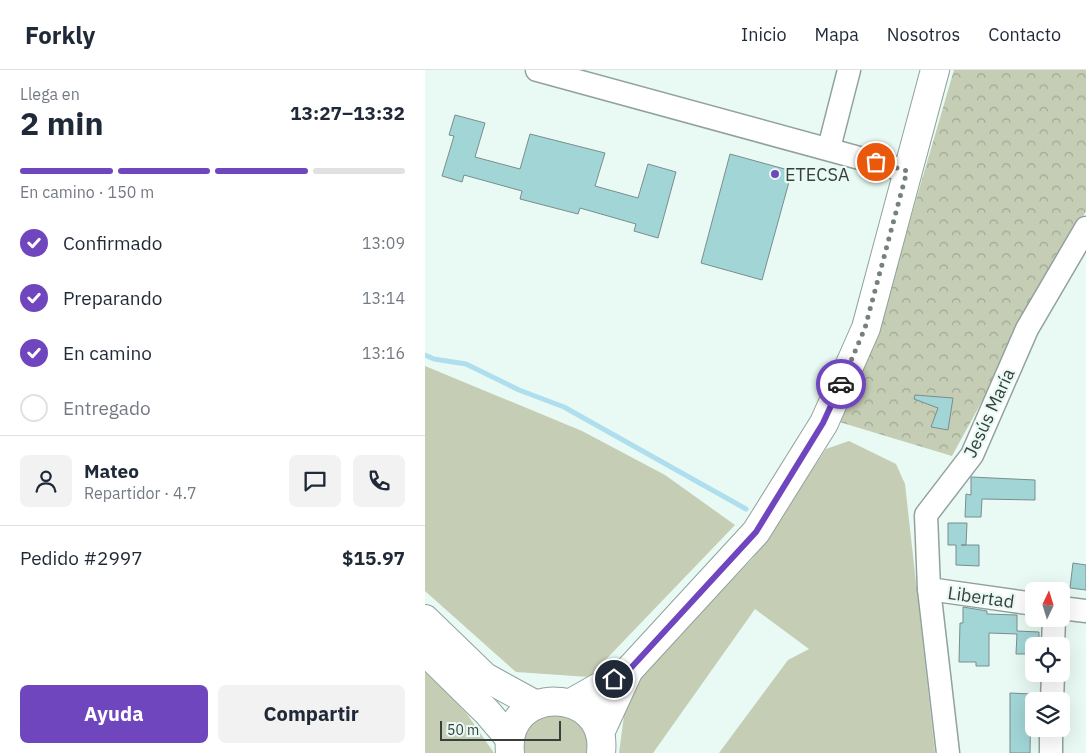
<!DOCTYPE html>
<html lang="es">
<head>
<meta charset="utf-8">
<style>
	:root { --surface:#fff; --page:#f2f2f3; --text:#1f2937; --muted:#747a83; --line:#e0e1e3; --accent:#6f46be }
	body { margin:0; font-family:"IBM Plex Sans",sans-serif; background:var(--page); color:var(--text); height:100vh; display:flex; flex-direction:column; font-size:19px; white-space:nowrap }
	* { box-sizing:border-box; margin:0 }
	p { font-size:16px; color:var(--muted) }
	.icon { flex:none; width:28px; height:28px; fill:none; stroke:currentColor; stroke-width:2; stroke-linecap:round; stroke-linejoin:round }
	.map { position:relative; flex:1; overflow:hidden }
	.side { display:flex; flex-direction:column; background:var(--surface); width:425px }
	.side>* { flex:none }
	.needle { width:32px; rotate:4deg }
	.tools { position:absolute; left:600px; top:512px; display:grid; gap:10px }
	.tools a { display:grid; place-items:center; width:45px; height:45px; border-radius:8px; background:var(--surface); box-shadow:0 5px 20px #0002; font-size:25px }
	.scale { position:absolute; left:15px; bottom:12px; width:121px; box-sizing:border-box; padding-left:5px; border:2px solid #383f3c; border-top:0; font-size:14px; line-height:18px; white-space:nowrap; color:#383f3c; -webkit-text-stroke:4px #e8faf3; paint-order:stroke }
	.pin { position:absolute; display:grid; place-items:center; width:42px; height:42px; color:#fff; margin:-21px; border:2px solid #fff; border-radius:50%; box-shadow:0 1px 5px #0007 }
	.courier { position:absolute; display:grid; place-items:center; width:50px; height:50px; margin:-25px; border:4px solid #6f46be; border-radius:50%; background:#fff; color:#222; box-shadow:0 1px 6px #0007 }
	.headline em { font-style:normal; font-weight:800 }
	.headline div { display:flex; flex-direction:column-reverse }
	.headline { display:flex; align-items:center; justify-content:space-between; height:85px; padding:0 20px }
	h1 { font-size:32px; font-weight:800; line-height:38px }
	.bar { display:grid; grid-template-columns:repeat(4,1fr); gap:8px 5px; align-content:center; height:60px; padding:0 20px }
	.bar i { height:6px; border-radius:4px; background:var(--line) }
	.bar .selected { background:var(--accent) }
	.bar p { grid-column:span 4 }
	.line { display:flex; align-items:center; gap:12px; padding:0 20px; border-top:1px solid var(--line) }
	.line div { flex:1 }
	.round { display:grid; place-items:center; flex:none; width:52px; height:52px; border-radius:8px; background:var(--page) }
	ol { padding:0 20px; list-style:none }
	li { display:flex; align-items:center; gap:15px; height:55px }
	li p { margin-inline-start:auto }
	li .icon { padding:5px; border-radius:50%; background:var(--accent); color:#fff; stroke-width:4 }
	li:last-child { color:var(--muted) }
	li i { width:28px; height:28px; border:2px solid var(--line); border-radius:50% }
	.primary-button { display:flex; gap:10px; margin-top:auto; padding:10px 20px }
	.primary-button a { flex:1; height:58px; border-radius:8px; background:var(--accent); color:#fff; font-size:20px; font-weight:800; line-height:58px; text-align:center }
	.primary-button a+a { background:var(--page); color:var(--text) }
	header { display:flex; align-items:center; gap:30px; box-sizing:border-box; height:70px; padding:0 25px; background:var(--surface); border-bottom:1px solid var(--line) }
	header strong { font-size:24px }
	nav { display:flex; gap:28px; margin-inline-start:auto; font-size:18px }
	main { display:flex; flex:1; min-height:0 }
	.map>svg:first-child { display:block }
</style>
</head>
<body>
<header>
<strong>Forkly</strong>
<nav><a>Inicio</a><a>Mapa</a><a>Nosotros</a><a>Contacto</a></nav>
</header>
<main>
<section class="side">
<div class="headline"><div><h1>2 min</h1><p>Llega en</p></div><em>13:27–13:32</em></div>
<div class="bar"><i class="selected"></i><i class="selected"></i><i class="selected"></i><i></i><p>En camino · 150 m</p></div>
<ol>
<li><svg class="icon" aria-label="check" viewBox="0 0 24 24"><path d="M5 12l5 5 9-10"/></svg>Confirmado<p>13:09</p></li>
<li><svg class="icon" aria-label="check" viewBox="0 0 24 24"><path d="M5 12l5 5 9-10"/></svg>Preparando<p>13:14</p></li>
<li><svg class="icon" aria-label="check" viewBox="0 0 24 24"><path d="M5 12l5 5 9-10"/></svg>En camino<p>13:16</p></li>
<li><i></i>Entregado</li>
</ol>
<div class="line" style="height:90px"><a class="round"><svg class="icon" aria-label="person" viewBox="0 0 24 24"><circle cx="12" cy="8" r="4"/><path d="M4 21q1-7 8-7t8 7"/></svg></a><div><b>Mateo</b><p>Repartidor · 4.7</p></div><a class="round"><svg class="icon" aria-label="chat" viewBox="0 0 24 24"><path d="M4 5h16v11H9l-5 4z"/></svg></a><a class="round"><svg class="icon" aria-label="phone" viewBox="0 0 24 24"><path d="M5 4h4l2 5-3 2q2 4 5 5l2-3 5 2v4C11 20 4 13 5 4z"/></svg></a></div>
<div class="line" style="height:65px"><div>Pedido #2997</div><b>$15.97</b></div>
<div class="primary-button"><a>Ayuda</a><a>Compartir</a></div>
</section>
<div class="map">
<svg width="661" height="683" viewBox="0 0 661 683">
	<defs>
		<pattern id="park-crowns" width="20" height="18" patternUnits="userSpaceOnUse" patternTransform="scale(1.25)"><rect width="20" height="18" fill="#c5cdb4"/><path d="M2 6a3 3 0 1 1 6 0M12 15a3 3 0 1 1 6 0" fill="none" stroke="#a1a894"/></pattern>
	</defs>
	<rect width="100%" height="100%" fill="#e8faf3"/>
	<g fill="#c5cdb4">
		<polygon points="0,296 157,361 240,405 310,455 164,607 91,602 0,521"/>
		<polygon points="424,371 471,394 480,414 510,683 294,683 363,590 384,579 330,539 228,683 194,683 200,638 220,594 266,552 328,488 401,379"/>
		<polygon points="0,599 42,644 69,683 0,683"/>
		<polygon points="116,641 154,650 163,668 161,683 95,683 100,653"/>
	</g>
	<polygon fill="url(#park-crowns)" points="529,0 661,0 661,141 527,386 411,351 458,243"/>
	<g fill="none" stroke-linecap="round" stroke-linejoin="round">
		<polyline stroke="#afdeee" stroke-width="5" points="0,285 9,289 41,294 94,320 139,337 321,439"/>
	</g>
	<g fill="#a1d5d6" stroke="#7b8d8d">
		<polygon points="30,45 60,53 50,87 95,99 105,64 180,83 170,116 213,128 223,94 251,102 233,168 209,161 211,154 155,138 153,144 95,129 97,121 39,105 37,112 17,106 29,66 24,65"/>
		<polygon points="305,84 367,101 337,210 276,193"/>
		<polygon points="490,325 528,328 523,360 506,357 513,338 489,329"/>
		<polygon points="546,407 610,410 610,430 557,429 556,447 540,447 541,424 546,425"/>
		<polygon points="523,453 542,453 541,475 536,475 554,475 554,496 531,495 531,475 523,475"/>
		<polygon points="648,493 661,495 661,520 645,518"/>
		<polygon points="538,537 562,541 562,544 592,545 592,561 614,562 614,576 609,576 609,584 591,584 592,564 564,563 564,596 551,596 551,592 534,592 535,553 538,553"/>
		<polygon points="585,623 606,624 605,683 585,683"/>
	</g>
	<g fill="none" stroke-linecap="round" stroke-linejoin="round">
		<g stroke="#91a29c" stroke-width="25">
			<g id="minor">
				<polyline points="112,0 482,101"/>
				<polyline points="404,78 424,0"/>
				<polyline points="504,519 609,534"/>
				<polyline points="636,538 661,541"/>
				<polyline points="628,576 629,549"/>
				<polyline points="627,631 628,604"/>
				<polyline points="523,683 504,519 501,445 547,385 602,259 661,158"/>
				<polyline points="626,683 626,659"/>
			</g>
		</g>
		<g stroke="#91a29c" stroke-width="30">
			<g id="major">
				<polyline points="0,549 60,607 111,635"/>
				<polyline points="0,581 62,642 85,669"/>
				<polyline points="146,633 204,600"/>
				<polyline points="175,663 204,600 331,462 399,353 441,258 510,0"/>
				<path d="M85 683C78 613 184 616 176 683"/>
			</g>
		</g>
		<use href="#minor" stroke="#fff" stroke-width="22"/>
		<use href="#major" stroke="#fff" stroke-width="28"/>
	</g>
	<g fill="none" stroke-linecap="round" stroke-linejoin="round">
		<polyline stroke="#76807c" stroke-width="5" stroke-dasharray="0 9" points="416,314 440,258 482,101 451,92"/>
		<polyline stroke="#6f46be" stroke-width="6" points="189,609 204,600 331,462 398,353 416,314"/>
	</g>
	<circle fill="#6f46be" stroke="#e8faf3" stroke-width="2" cx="350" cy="104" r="5"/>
	<g text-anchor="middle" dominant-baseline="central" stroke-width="4.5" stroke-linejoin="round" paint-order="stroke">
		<g font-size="18" fill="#383f3c" stroke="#e8faf3" text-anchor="start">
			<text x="360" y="104">ETECSA</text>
		</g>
		<g font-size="18" fill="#383f3c" stroke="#e8faf3">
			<text transform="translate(564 343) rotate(-65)">Jesús María</text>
			<text transform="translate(556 527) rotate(8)">Libertad</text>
		</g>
	</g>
</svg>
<div class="tools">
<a><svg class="needle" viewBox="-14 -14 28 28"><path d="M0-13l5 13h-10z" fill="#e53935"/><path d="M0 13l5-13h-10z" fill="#747a83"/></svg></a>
<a><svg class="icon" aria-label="locate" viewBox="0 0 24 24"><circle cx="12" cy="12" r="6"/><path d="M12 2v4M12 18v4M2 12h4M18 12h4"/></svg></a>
<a><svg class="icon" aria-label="layers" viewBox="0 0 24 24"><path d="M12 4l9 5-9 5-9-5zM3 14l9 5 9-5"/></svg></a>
</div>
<div class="scale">50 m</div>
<div class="pin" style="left:451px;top:92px;background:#ea580c"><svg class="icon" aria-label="bag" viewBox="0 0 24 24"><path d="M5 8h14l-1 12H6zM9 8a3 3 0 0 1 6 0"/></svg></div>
<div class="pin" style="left:189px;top:609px;background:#1f2937"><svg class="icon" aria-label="home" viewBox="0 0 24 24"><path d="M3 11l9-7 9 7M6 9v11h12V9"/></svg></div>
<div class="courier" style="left:416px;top:314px"><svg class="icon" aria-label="car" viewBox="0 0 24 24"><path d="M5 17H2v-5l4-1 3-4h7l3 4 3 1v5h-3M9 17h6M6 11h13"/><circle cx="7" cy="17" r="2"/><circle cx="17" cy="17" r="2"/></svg></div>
</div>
</main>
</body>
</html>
